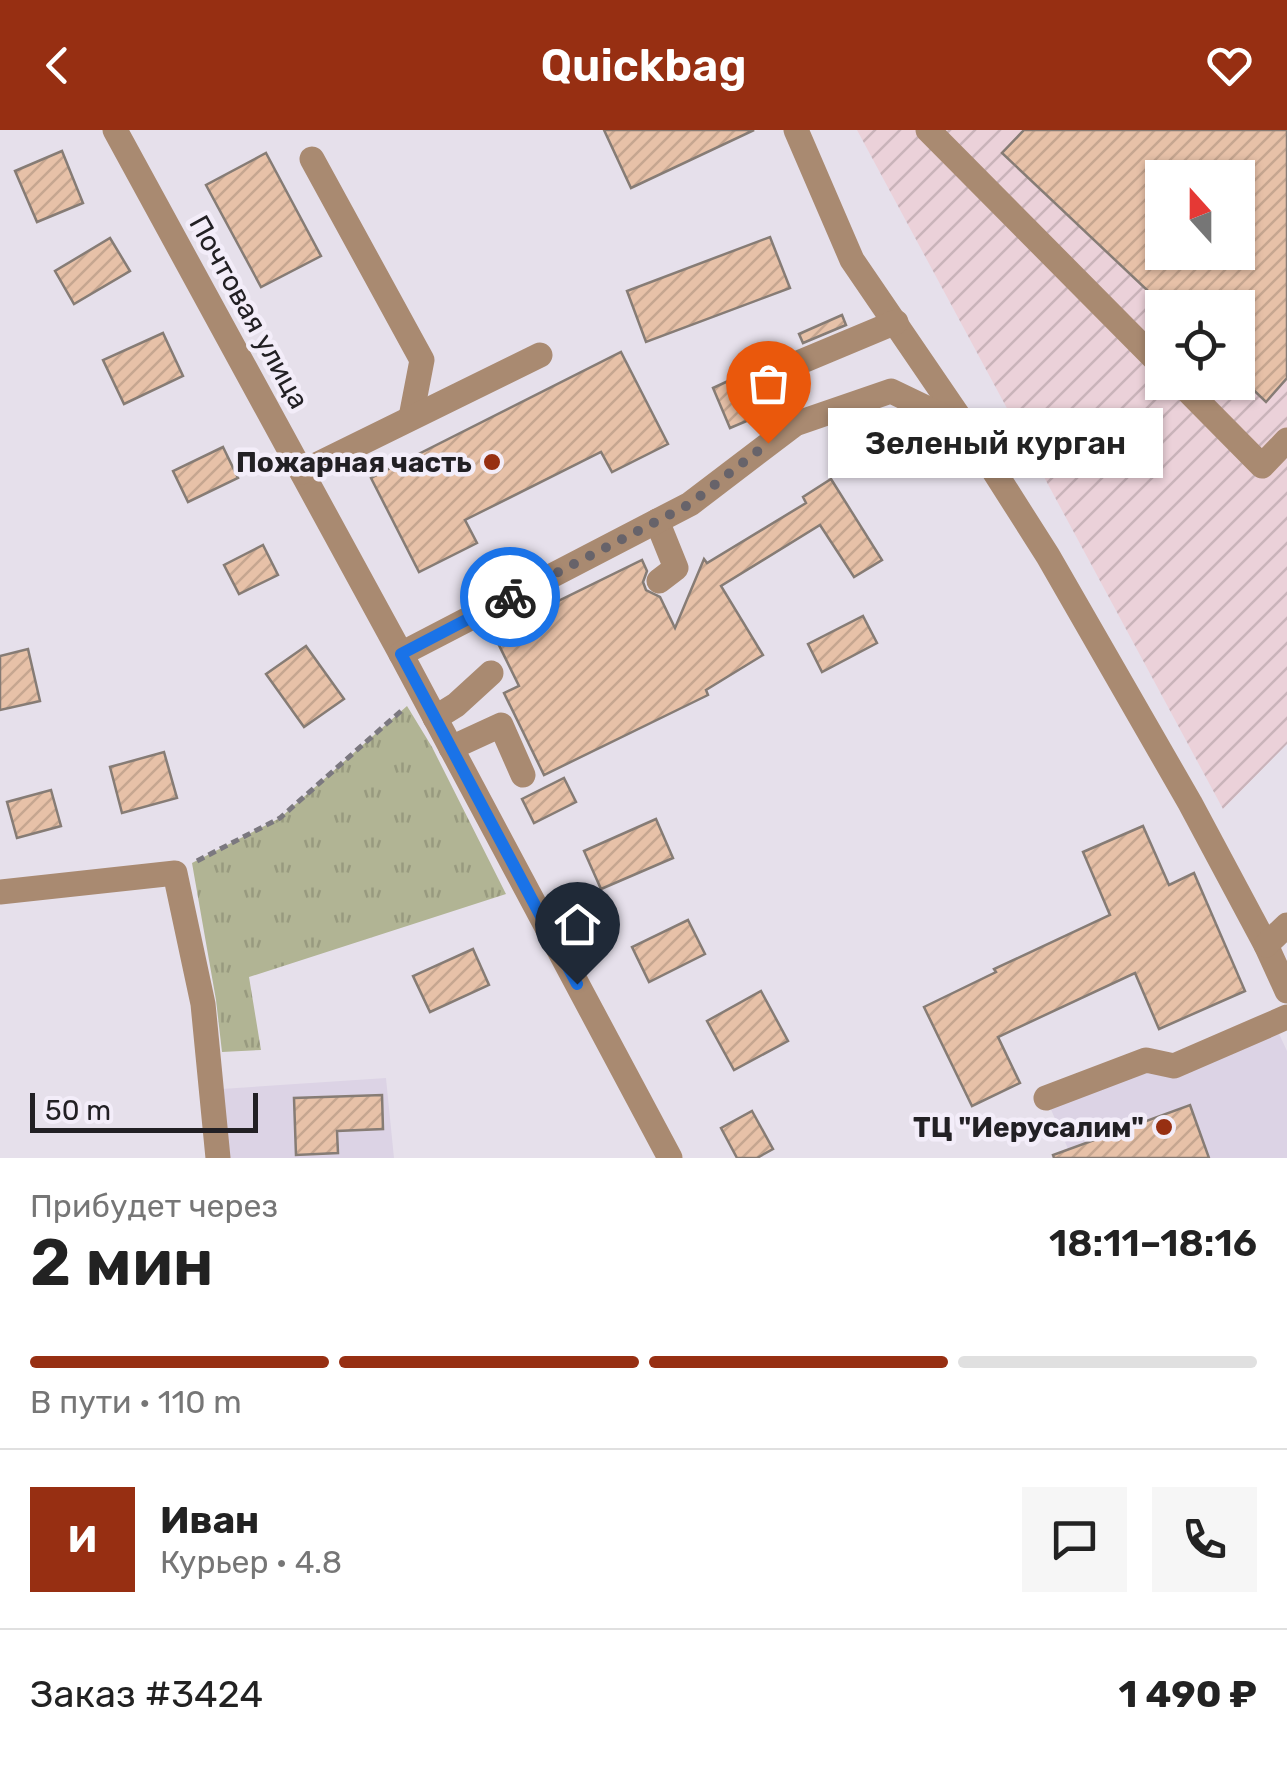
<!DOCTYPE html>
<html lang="ru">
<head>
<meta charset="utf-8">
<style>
	:root { --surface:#fff; --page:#f6f6f6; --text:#222; --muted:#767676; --line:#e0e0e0; --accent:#972f12 }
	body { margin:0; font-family:Rubik,sans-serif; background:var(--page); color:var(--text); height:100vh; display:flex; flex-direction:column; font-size:38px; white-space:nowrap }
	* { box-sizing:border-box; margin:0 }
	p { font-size:32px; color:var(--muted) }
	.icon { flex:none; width:55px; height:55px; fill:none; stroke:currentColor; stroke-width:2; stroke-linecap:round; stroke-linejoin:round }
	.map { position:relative; height:1028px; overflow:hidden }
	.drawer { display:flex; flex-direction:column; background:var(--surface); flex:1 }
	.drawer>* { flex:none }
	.needle { width:65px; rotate:339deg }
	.buttons { position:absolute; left:1145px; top:30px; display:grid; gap:20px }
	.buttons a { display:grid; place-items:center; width:110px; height:110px; border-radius:0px; background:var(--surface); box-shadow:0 2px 8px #0004; font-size:50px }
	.scale { position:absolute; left:30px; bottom:25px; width:228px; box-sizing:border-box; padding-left:10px; border:5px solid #222024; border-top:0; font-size:28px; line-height:35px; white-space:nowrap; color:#222024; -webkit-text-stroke:8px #f3edf9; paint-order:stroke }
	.pin { position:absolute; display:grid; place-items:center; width:85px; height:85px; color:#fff; margin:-102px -42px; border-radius:50% 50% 50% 0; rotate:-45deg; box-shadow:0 0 10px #0007 }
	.pin .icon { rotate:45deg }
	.courier { position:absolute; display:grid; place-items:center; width:100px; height:100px; margin:-50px; border:8px solid #1a73e8; border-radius:50%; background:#fff; color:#222; box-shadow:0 2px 12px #0007 }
	.bubble { position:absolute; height:70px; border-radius:0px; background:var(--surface); box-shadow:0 2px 8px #0004; font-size:32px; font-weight:600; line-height:70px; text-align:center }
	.head em { font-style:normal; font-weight:600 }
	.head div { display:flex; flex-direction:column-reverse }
	.head { display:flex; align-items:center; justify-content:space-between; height:170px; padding:0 30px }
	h1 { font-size:65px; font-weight:600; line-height:75px }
	.bar { display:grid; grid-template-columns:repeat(4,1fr); gap:15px 10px; align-content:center; height:120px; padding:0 30px }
	.bar i { height:12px; border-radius:8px; background:var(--line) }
	.bar .on { background:var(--accent) }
	.bar p { grid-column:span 4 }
	.line { display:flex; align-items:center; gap:25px; padding:0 30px; border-top:2px solid var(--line) }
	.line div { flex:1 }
	.round { display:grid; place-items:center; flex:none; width:105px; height:105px; border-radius:0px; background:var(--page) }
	header { display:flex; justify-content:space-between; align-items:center; height:130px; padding:0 30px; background:var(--accent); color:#fff; font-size:45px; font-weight:600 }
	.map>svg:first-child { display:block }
</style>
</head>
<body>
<header><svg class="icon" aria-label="back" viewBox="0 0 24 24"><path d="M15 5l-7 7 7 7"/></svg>Quickbag<svg class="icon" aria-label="heart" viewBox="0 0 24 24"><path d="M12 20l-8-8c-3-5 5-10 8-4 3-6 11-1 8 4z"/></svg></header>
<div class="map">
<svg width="1287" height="1028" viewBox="0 0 1287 1028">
	<defs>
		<pattern id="industrial-furrows" width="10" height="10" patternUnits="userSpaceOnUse" patternTransform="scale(2.5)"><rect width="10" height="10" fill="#ebd1d9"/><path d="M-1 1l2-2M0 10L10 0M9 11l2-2" fill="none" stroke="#c9b3ba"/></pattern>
		<pattern id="grass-tufts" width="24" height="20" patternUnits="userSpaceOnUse" patternTransform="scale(2.5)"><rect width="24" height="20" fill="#b1b494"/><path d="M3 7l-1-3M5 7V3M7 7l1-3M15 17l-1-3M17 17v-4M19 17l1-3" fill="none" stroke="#989a7f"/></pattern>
		<pattern id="building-hatch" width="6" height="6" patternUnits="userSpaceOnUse" patternTransform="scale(2.5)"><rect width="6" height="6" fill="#e7c1a8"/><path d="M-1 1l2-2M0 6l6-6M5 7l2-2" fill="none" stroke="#c6a690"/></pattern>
	</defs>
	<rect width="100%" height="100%" fill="#e6e0eb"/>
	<g fill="#dcd3e5">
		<polygon points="1274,893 1287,921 1287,1028 1072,1028 1046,968 1175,936"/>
		<polygon points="386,948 394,1028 209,1028 206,960"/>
	</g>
	<path fill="url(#industrial-furrows)" fill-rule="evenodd" d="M857 0H1287V614L1223 679ZM1162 48H1238V122H1162ZM1162 178H1238V252H1162Z"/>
	<polygon fill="url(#grass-tufts)" points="407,576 432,617 506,764 249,847 261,920 222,922 216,870 192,733 280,688"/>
	<g fill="url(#building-hatch)" stroke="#867c75" stroke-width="2.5" fill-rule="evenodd">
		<polygon points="604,0 754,0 631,58"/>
		<path d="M1024 0H1287V248L1266 272 1238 245V178H1166L1002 23ZM1162 48H1238V122H1162Z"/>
		<polygon points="62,21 83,73 37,92 15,41"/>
		<polygon points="266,23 321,126 261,157 206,55"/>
		<polygon points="770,107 790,158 646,212 627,161"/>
		<polygon points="110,108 130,141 74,174 55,141"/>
		<polygon points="842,185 846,195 803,213 799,204"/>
		<polygon points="163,203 183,246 124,274 103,230"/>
		<polygon points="621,222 668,314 612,342 601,322 465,390 477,413 419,442 371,348"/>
		<polygon points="752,240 770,281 730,298 713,258"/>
		<polygon points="223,317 238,348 188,372 173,341"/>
		<polygon points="831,349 882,430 854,447 820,395 721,456 763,525 706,560 708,565 544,645 504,563 519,556 493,503 642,430 647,441 643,452 646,460 660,467 675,498 704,429 707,433 806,373 803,367"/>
		<polygon points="263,415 278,445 239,464 224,435"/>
		<polygon points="863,486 877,513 822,542 808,514"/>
		<polygon points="306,516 344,569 304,597 266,544"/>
		<polygon points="28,519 40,571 0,580 0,526"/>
		<polygon points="164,622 177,668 122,683 110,637"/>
		<polygon points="564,648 576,672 534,693 522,669"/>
		<polygon points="51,660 61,696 17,708 7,672"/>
		<polygon points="656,689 673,728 601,759 584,721"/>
		<polygon points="1143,696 1169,755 1194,743 1245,861 1159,899 1135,843 998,907 1020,953 972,976 924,877 996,842 994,839 1110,785 1083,722"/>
		<polygon points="688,790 705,824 649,852 632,817"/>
		<polygon points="473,819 489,855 430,882 413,846"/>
		<polygon points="761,861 788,911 734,940 707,891"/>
		<polygon points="382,965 383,999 337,1001 338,1023 296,1025 294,968"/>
		<polygon points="1190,975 1209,1028 1054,1028 1053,1025"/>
		<polygon points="752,981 773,1019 757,1028 737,1028 721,998"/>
	</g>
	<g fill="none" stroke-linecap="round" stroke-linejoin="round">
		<polyline stroke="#7b787f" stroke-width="5" stroke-dasharray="8 5" stroke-linecap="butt" points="197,731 280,688 401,581"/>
		<g stroke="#a98a71" stroke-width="25">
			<polyline points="115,0 401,524 670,1028"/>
			<polyline points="796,0 852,130 966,297 1048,426 1190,673 1266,815 1287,861"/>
			<polyline points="928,0 1162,236"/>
			<polyline points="312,29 422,230 411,287"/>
			<polyline points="1179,252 1262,336 1287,310"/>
			<polyline points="795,294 774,243 896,192"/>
			<polyline points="302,342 540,225"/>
			<polyline points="657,391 676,438 659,451"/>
			<polyline points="401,524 690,374 795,294 891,261 966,297"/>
			<polyline points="435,588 456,575 491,543"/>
			<polyline points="451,618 501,595 523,645"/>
			<polyline points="0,762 175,743 203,874 218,1028"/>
			<polyline points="1266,815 1287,795"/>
			<polyline points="1046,968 1146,930 1174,936 1287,887"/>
		</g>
	</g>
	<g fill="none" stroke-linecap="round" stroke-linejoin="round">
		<polyline stroke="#67636a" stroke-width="10" stroke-dasharray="0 18" points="510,467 690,374 768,313"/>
		<polyline stroke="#1a73e8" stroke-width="12" points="510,467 401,524 577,854"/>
	</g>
	<g fill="#972f12" stroke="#f3edf9" stroke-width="4">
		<circle cx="492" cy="332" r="10"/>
		<circle cx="1164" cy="997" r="10"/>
	</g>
	<g text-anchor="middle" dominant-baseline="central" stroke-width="9" stroke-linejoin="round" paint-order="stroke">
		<g font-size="28" fill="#222024" stroke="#f3edf9">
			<text transform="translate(249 182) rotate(61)">Почтовая улица</text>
		</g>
		<g font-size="28" font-weight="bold" fill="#222024" stroke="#f3edf9" text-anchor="end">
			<text x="472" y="332">Пожарная часть</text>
			<text x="1144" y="997">ТЦ "Иерусалим"</text>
		</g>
	</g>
</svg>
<div class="buttons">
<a><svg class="needle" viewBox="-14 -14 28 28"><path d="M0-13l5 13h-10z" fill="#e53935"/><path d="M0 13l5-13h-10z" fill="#767676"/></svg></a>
<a><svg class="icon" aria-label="locate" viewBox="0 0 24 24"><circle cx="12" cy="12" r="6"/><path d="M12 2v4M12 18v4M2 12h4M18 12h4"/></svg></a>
</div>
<div class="scale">50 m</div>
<div class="pin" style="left:768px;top:313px;background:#ea580c"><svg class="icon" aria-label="bag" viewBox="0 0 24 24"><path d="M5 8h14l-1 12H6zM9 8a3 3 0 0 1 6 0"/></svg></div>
<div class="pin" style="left:577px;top:854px;background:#1f2937"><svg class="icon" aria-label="home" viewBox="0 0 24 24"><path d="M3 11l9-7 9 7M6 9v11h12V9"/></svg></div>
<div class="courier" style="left:510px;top:467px"><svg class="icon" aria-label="bike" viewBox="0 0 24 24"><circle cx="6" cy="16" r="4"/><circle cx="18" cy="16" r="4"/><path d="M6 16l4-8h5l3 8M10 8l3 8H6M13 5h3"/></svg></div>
<div class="bubble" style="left:828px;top:278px;width:335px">Зеленый курган</div>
</div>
<section class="drawer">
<div class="head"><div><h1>2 мин</h1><p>Прибудет через</p></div><em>18:11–18:16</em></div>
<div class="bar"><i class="on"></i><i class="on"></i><i class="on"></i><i></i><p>В пути · 110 m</p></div>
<div class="line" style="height:180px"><b class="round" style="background:var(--accent);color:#fff">И</b><div><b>Иван</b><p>Курьер · 4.8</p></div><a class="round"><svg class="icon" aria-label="chat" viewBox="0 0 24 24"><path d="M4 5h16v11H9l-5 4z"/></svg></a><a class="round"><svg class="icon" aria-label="phone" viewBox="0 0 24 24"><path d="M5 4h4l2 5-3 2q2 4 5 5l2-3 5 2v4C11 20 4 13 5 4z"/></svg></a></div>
<div class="line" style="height:130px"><div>Заказ #3424</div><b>1 490 ₽</b></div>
</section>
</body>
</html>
